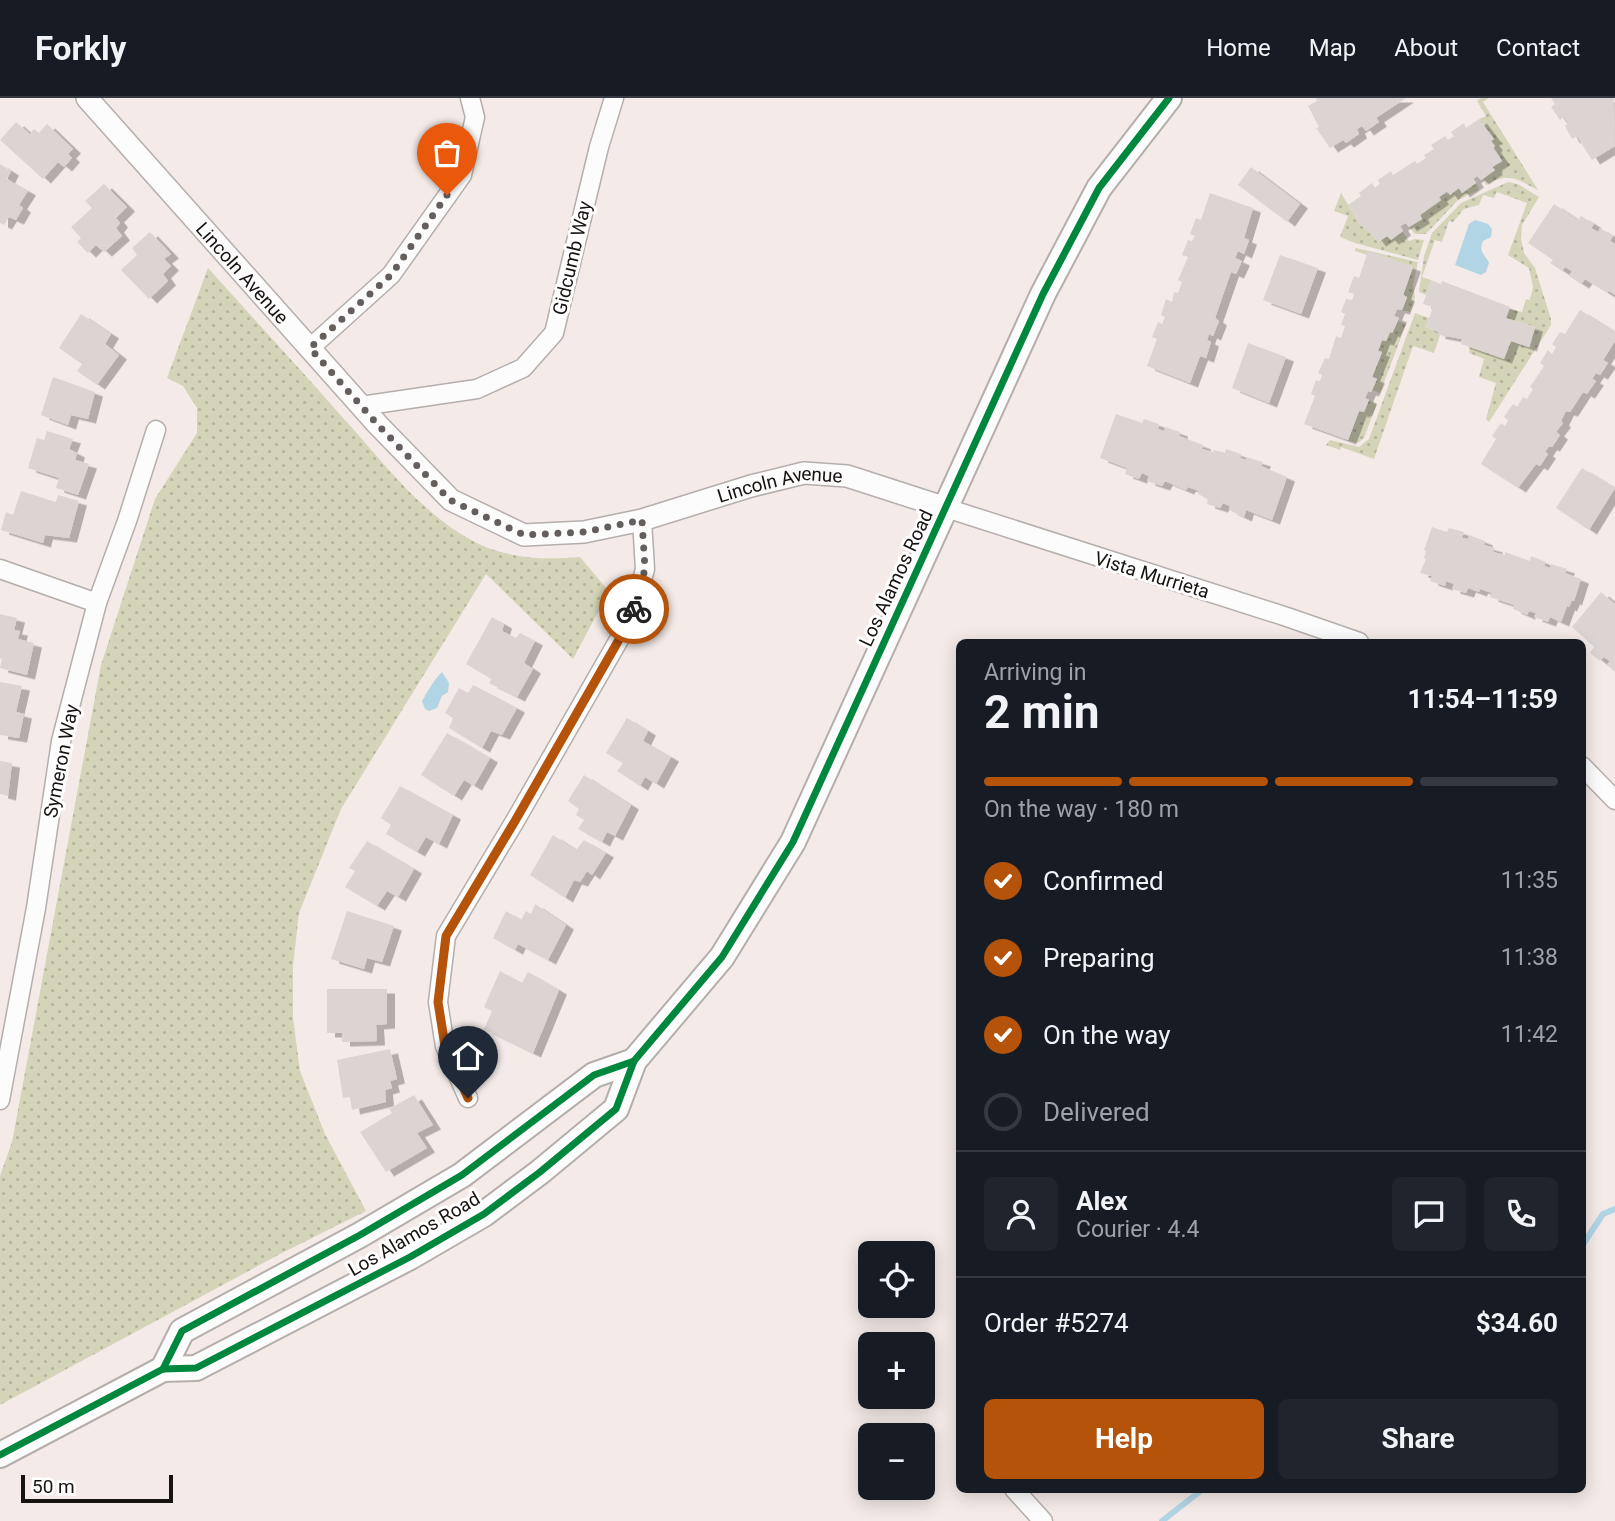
<!DOCTYPE html>
<html lang="en">
<head>
<meta charset="utf-8">
<style>
	:root { --surface:#171b24; --page:#20242c; --text:#f1f3f6; --muted:#9ea1a6; --line:#363941; --accent:#b45309 }
	body { margin:0; font-family:Roboto,sans-serif; background:var(--page); color:var(--text); height:100vh; display:flex; flex-direction:column; font-size:26px; white-space:nowrap }
	* { box-sizing:border-box; margin:0 }
	p { font-size:23px; color:var(--muted) }
	.icon { flex:none; width:38px; height:38px; fill:none; stroke:currentColor; stroke-width:2; stroke-linecap:round; stroke-linejoin:round }
	.map { position:relative; flex:1; overflow:hidden }
	.details { position:absolute; left:956px; top:541px; width:630px; height:854px; display:flex; flex-direction:column; background:var(--surface); border-radius:10px; box-shadow:0 4px 18px #0003 }
	.details>* { flex:none }
	.buttons { position:absolute; left:858px; top:1143px; display:grid; gap:14px }
	.buttons a { display:grid; place-items:center; width:77px; height:77px; border-radius:10px; background:var(--surface); box-shadow:0 4px 18px #0003; font-size:35px }
	.scale { position:absolute; left:21px; bottom:18px; width:152px; box-sizing:border-box; padding-left:7px; border:4px solid #171311; border-top:0; font-size:19px; line-height:24px; white-space:nowrap; color:#171311; -webkit-text-stroke:5px #fff; paint-order:stroke }
	.pin { position:absolute; display:grid; place-items:center; width:60px; height:60px; color:#fff; margin:-72px -30px; border-radius:50% 50% 50% 0; rotate:-45deg; box-shadow:0 0 7px #0007 }
	.pin .icon { rotate:45deg }
	.courier { position:absolute; display:grid; place-items:center; width:70px; height:70px; margin:-35px; border:5px solid #b45309; border-radius:50%; background:#fff; color:#222; box-shadow:0 2px 9px #0007 }
	.head em { font-style:normal; font-weight:700 }
	.head div { display:flex; flex-direction:column-reverse }
	.head { display:flex; align-items:center; justify-content:space-between; height:119px; padding:0 28px }
	h1 { font-size:46px; font-weight:700; line-height:52px }
	.bar { display:grid; grid-template-columns:repeat(4,1fr); gap:10px 7px; align-content:center; height:84px; padding:0 28px }
	.bar i { height:9px; border-radius:5px; background:var(--line) }
	.bar .selected { background:var(--accent) }
	.bar p { grid-column:span 4 }
	.line { display:flex; align-items:center; gap:18px; padding:0 28px; border-top:2px solid var(--line) }
	.line div { flex:1 }
	.round { display:grid; place-items:center; flex:none; width:74px; height:74px; border-radius:10px; background:var(--page) }
	ol { padding:0 28px; list-style:none }
	li { display:flex; align-items:center; gap:21px; height:77px }
	li p { margin-inline-start:auto }
	li .icon { padding:7px; border-radius:50%; background:var(--accent); color:#fff; stroke-width:4 }
	li:last-child { color:var(--muted) }
	li i { width:38px; height:38px; border:4px solid var(--line); border-radius:50% }
	.cta { display:flex; gap:14px; margin-top:auto; padding:14px 28px }
	.cta a { flex:1; height:80px; border-radius:10px; background:var(--accent); color:#fff; font-size:28px; font-weight:700; line-height:80px; text-align:center }
	.cta a+a { background:var(--page); color:var(--text) }
	header { display:flex; align-items:center; gap:42px; box-sizing:border-box; height:98px; padding:0 35px; background:var(--surface); border-bottom:2px solid var(--line) }
	header strong { font-size:33px }
	nav { display:flex; gap:38px; margin-inline-start:auto; font-size:24px }
	.map>svg:first-child { display:block }
</style>
</head>
<body>
<header>
<strong>Forkly</strong>
<nav><a>Home</a><a>Map</a><a>About</a><a>Contact</a></nav>
</header>
<div class="map">
<svg width="1615" height="1423" viewBox="0 0 1615 1423">
	<defs>
		<pattern id="grass-dots" width="8" height="8" patternUnits="userSpaceOnUse" patternTransform="scale(1.75)"><rect width="8" height="8" fill="#d4d4b8"/><path d="M2 2h.1M6 6h.1" fill="none" stroke="#b5b59d" stroke-width="1.8" stroke-linecap="round"/></pattern>
		<filter id="shadow"><feDropShadow dx="8" dy="4.5" stdDeviation="0" flood-color="#0004"/></filter>
	</defs>
	<rect width="100%" height="100%" fill="#f4ebe8"/>
	<g fill="url(#grass-dots)">
		<path d="M1481 0H1489L1483 4 1538 92C1517 82 1510 73 1486 87L1483 81 1494 72 1493 69 1502 63 1491 43 1493 41 1479 21 1486 18 1477 3Z"/>
		<polygon points="1508,84 1518,86 1539,99 1522,127 1521,140 1524,155 1535,170 1551,221 1551,227 1489,324 1486,321 1496,285 1479,279 1484,261 1469,255 1470,249 1511,243 1530,250 1535,229 1506,220 1509,211 1522,214 1526,201 1530,202 1533,189 1529,170 1508,157 1527,105 1497,94 1494,100 1483,97 1479,107 1464,111 1453,124 1449,123 1442,144 1435,142 1422,179 1431,182 1426,197 1419,194 1424,158 1432,135 1461,105"/>
		<polygon points="1476,85 1479,92 1458,102 1426,136 1415,136 1409,129 1422,121 1420,117 1439,99 1459,90 1462,94"/>
		<polygon points="1341,95 1361,128 1363,127 1367,133 1369,132 1378,144 1387,138 1391,141 1402,133 1409,143 1415,141 1424,142 1418,162 1355,145 1340,139 1348,118 1334,113"/>
		<polygon points="1356,150 1418,164 1413,187 1415,199 1410,214 1402,212 1407,200 1403,197 1413,169 1369,154 1367,157 1355,153"/>
		<path d="M208 170C253 220 299 270 344 321 385 366 424 420 481 447 512 461 547 462 580 459L607 491V497L573 561 486 476 341 711 299 815 293 868V920L300 973 325 1036 366 1113 282 1155 0 1307V1078L12 1044 101 567 155 401 197 335V310L183 288 167 280Z"/>
		<polygon points="1415,215 1429,220 1426,229 1438,234 1440,237 1434,255 1413,248 1374,361 1341,349 1340,352 1326,347 1330,342 1359,349 1369,341"/>
		<polygon points="1398,223 1406,226 1380,295 1372,292 1377,281 1372,279 1382,254 1378,253 1382,242 1386,243 1390,234 1393,234"/>
		<polygon points="1368,302 1377,305 1364,340 1358,345 1348,343 1359,313"/>
	</g>
	<g fill="#b2d5e6">
		<path d="M1475 122 1488 126 1492 131 1491 139 1483 143C1478 154 1485 156 1489 165L1486 174 1481 177 1455 167 1469 126Z"/>
		<path d="M442 574 449 585 448 594 442 598 437 610 429 613 425 611 422 603C428 593 435 580 442 574Z"/>
	</g>
	<g fill="none" stroke-linecap="round" stroke-linejoin="round">
		<g stroke="#b2d5e6" stroke-width="6">
			<polyline points="1582,1148 1603,1116 1615,1111"/>
			<polyline points="1162,1423 1203,1391"/>
		</g>
	</g>
	<g fill="#dbd4d2" filter="url(#shadow)">
		<polygon points="1316,0 1406,0 1376,20 1379,24 1366,33 1362,28 1357,31 1359,36 1346,45 1343,42 1330,50 1316,30 1319,29 1308,8 1317,3"/>
		<polygon points="1551,0 1614,0 1615,48 1592,62 1577,38 1572,41 1565,28 1568,25 1564,19 1560,22 1551,9 1555,6"/>
		<polygon points="1479,21 1494,41 1491,43 1495,48 1493,50 1502,63 1492,69 1495,72 1481,82 1477,78 1473,81 1476,85 1462,95 1459,90 1450,97 1447,93 1439,99 1441,102 1420,117 1422,121 1409,129 1406,125 1400,128 1403,133 1391,142 1387,138 1378,144 1369,132 1367,134 1363,127 1361,128 1348,107 1361,98 1359,95 1372,85 1375,90 1380,86 1378,82 1391,73 1393,77 1415,63 1417,66 1426,60 1424,57 1434,51 1431,47 1445,38 1448,42 1454,38 1451,34 1464,25 1466,30"/>
		<polygon points="16,24 30,36 34,31 39,35 47,26 73,51 68,56 72,60 64,69 58,64 43,81 0,42"/>
		<polygon points="0,66 11,73 7,81 28,93 19,107 23,110 16,122 9,119 4,127 0,125"/>
		<polygon points="1251,69 1300,106 1287,124 1238,87"/>
		<polygon points="104,86 127,109 116,120 120,125 116,130 122,138 104,154 96,147 88,155 77,144 81,140 71,129 92,110 85,103"/>
		<polygon points="1210,95 1253,110 1244,140 1249,142 1244,156 1238,153 1235,160 1242,163 1236,176 1231,174 1215,220 1219,223 1213,238 1209,236 1207,242 1211,244 1206,260 1200,258 1190,285 1147,268 1157,241 1152,239 1158,224 1162,226 1165,219 1161,217 1166,201 1172,204 1174,194 1178,195 1182,184 1178,182 1188,159 1182,157 1188,142 1192,143 1195,138 1190,136 1196,120 1201,122"/>
		<polygon points="1554,106 1578,122 1581,118 1594,126 1591,130 1598,134 1600,130 1613,138 1610,143 1615,146 1615,197 1609,193 1607,195 1585,181 1581,186 1569,178 1572,173 1565,169 1562,173 1550,165 1553,162 1528,145"/>
		<polygon points="150,134 171,156 164,161 171,168 163,176 168,183 149,201 121,172 137,157 132,150"/>
		<polygon points="1368,153 1413,169 1403,197 1407,199 1402,212 1397,211 1394,218 1399,220 1392,235 1390,234 1386,243 1382,242 1378,253 1382,254 1372,279 1377,281 1371,294 1368,293 1365,300 1369,302 1364,314 1359,313 1348,342 1304,326 1315,298 1311,296 1316,282 1320,283 1322,277 1318,275 1325,260 1329,261 1336,238 1341,240 1345,228 1341,227 1345,216 1341,214 1346,201 1352,202 1354,196 1348,194 1354,178 1359,180"/>
		<polygon points="1280,157 1318,170 1301,216 1263,202"/>
		<polygon points="1431,182 1441,186 1442,183 1510,209 1506,220 1535,229 1529,249 1511,243 1504,261 1461,246 1462,241 1440,237 1437,236 1438,234 1426,229 1433,209 1423,206"/>
		<polygon points="1580,212 1615,234 1615,243 1603,262 1608,265 1600,277 1596,275 1592,281 1596,283 1587,296 1583,294 1570,314 1566,313 1561,323 1563,325 1556,334 1560,337 1552,349 1549,348 1545,354 1548,356 1540,368 1536,366 1518,390 1481,366 1496,341 1492,338 1501,325 1505,328 1508,322 1504,319 1513,306 1517,309 1523,299 1527,301 1533,291 1530,289 1544,268 1540,265 1548,252 1552,256 1556,249 1552,246 1560,234 1565,236"/>
		<polygon points="81,216 111,236 105,246 119,257 97,287 77,273 82,266 59,250"/>
		<polygon points="1248,245 1286,259 1269,305 1232,290"/>
		<polygon points="53,279 95,294 88,321 71,317 68,327 41,317"/>
		<polygon points="1116,316 1142,325 1144,321 1159,326 1158,331 1164,333 1165,329 1180,334 1179,338 1203,347 1202,351 1213,354 1214,352 1225,355 1226,351 1241,356 1240,360 1246,362 1246,359 1263,364 1261,368 1287,379 1272,422 1246,412 1244,419 1229,412 1230,408 1223,405 1220,410 1207,406 1208,401 1198,396 1199,393 1188,389 1186,392 1165,383 1162,388 1147,383 1149,378 1142,375 1139,381 1125,376 1127,370 1100,360"/>
		<polygon points="47,333 73,341 69,351 77,355 75,362 89,366 78,397 56,390 59,380 28,370 37,340 44,342"/>
		<polygon points="1582,370 1615,390 1589,432 1556,410"/>
		<polygon points="21,393 56,404 58,397 79,403 69,440 45,437 43,445 1,432 6,414 13,417"/>
		<polygon points="1432,429 1447,434 1449,430 1464,434 1462,440 1468,441 1469,437 1485,443 1484,447 1495,450 1493,454 1505,457 1505,454 1530,463 1531,458 1546,464 1544,468 1550,470 1551,466 1567,471 1565,475 1581,481 1574,503 1572,502 1569,509 1567,508 1561,524 1550,519 1548,524 1534,519 1536,515 1529,513 1527,517 1513,511 1514,507 1490,499 1492,495 1480,491 1479,494 1468,490 1466,495 1452,491 1454,486 1446,483 1445,488 1430,483 1432,478 1420,475 1426,461 1424,460 1426,453 1424,452"/>
		<polygon points="1601,494 1615,506 1615,574 1607,567 1610,563 1604,559 1600,563 1590,555 1594,549 1572,529"/>
		<polygon points="0,516 17,520 14,532 20,533 18,541 34,545 27,577 0,570 2,561 0,560"/>
		<polygon points="492,519 504,526 502,533 516,540 520,535 535,543 524,565 533,571 517,599 489,585 492,581 466,566"/>
		<polygon points="0,584 22,588 16,614 24,616 19,640 0,637"/>
		<polygon points="473,587 517,610 502,637 491,633 482,650 449,630 453,620 445,615 459,590 468,595"/>
		<polygon points="627,620 648,633 643,643 671,659 656,686 645,679 640,688 617,673 623,665 606,655"/>
		<polygon points="447,635 490,660 474,688 464,682 454,698 421,677"/>
		<polygon points="0,663 12,665 8,698 0,696"/>
		<polygon points="584,677 631,707 615,738 607,734 602,744 578,731 584,722 576,717 579,711 568,703"/>
		<polygon points="400,688 453,717 439,746 426,739 417,754 386,736 391,727 381,720"/>
		<polygon points="553,737 576,752 584,742 606,755 592,777 587,773 580,784 574,782 565,800 530,777"/>
		<polygon points="367,743 414,771 398,799 387,793 377,808 345,789 355,773 349,770"/>
		<polygon points="535,806 566,827 548,862 518,846 515,852 493,840 506,813 521,822 526,813 531,816"/>
		<polygon points="347,813 394,828 382,864 367,860 364,871 331,861"/>
		<polygon points="500,873 522,885 528,874 559,892 533,955 484,931 492,913 484,909"/>
		<polygon points="327,891 387,891 387,926 376,927 377,943 342,944 342,935 327,935"/>
		<polygon points="390,951 397,981 390,983 392,990 385,992 386,1004 352,1012 350,999 343,1000 337,962"/>
		<polygon points="414,997 433,1027 417,1035 427,1050 386,1074 360,1034 392,1015 389,1011"/>
	</g>
	<g fill="none" stroke-linecap="round" stroke-linejoin="round">
		<g stroke="#b4aeac" stroke-width="21">
			<g id="minor">
				<polyline points="310,250 391,177 462,77 475,19 470,0"/>
				<polyline points="361,308 477,291 523,270 554,235 599,49 614,0"/>
				<polyline points="946,410 1287,519 1359,544"/>
				<polyline points="0,471 97,505"/>
				<polyline points="1582,668 1615,702"/>
				<polyline points="468,1000 445,948 438,904 446,838 515,723 632,519 645,471 642,422"/>
				<polyline points="0,1002 36,810 61,643 97,505 127,423 156,332"/>
				<polyline points="1014,1391 1043,1423"/>
			</g>
		</g>
		<g stroke="#b4aeac" stroke-width="24">
			<g id="tertiary">
				<path id="s1" d="M87 0 378 327 451 402 524 437 584 434 642 422 751 388 804 375 847 378 946 410"/>
			</g>
		</g>
		<g stroke="#b4aeac" stroke-width="28">
			<g id="secondary">
				<polyline points="163,1271 182,1233 360,1137 462,1077 594,977 634,963"/>
				<polyline points="0,1357 163,1271 196,1270 410,1159 484,1116 540,1074 616,1011 634,963 722,859 793,744 1043,196 1099,90 1169,0"/>
			</g>
		</g>
		<use href="#minor" stroke="#fdfcfc" stroke-width="18"/>
		<use href="#tertiary" stroke="#fdfcfc" stroke-width="21"/>
		<use href="#secondary" stroke="#fdfcfc" stroke-width="24"/>
		<g stroke="#fff" stroke-width="11">
			<g id="cycleway">
				<polyline points="163,1271 182,1233 360,1137 462,1077 594,977 634,963"/>
				<polyline points="0,1357 163,1271 196,1270 410,1159 484,1116 540,1074 616,1011 634,963 722,859 793,744 1043,196 1099,90 1169,0"/>
			</g>
		</g>
		<use href="#cycleway" stroke="#00873e" stroke-width="7"/>
	</g>
	<g fill="none" stroke-linecap="round" stroke-linejoin="round">
		<polyline stroke="#645f5c" stroke-width="7" stroke-dasharray="0 12.6" points="447,97 391,177 310,250 378,327 450,402 524,437 584,434 642,422 645,471 634,511"/>
		<polyline stroke="#b45309" stroke-width="9" points="468,1000 445,948 438,904 446,838 515,723 632,519 634,511"/>
	</g>
	<g text-anchor="middle" dominant-baseline="central" stroke-width="6" stroke-linejoin="round" paint-order="stroke">
		<g font-size="19" fill="#171311" stroke="#fff">
			<text transform="translate(572 160) rotate(-77)">Gidcumb Way</text>
			<text stroke="none"><textPath href="#s1" startOffset="234">Lincoln Avenue</textPath></text>
			<text stroke="none"><textPath href="#s1" startOffset="886">Lincoln Avenue</textPath></text>
			<text transform="translate(1152 477) rotate(17)">Vista Murrieta</text>
			<text transform="translate(896 480) rotate(-65)">Los Alamos Road</text>
			<text transform="translate(61 663) rotate(-79)">Symeron Way</text>
			<text transform="translate(414 1136) rotate(-30)">Los Alamos Road</text>
		</g>
	</g>
</svg>
<div class="buttons">
<a><svg class="icon" aria-label="locate" viewBox="0 0 24 24"><circle cx="12" cy="12" r="6"/><path d="M12 2v4M12 18v4M2 12h4M18 12h4"/></svg></a>
<a>+</a>
<a>−</a>
</div>
<div class="scale">50 m</div>
<div class="pin" style="left:447px;top:97px;background:#ea580c"><svg class="icon" aria-label="bag" viewBox="0 0 24 24"><path d="M5 8h14l-1 12H6zM9 8a3 3 0 0 1 6 0"/></svg></div>
<div class="pin" style="left:468px;top:1000px;background:#1f2937"><svg class="icon" aria-label="home" viewBox="0 0 24 24"><path d="M3 11l9-7 9 7M6 9v11h12V9"/></svg></div>
<div class="courier" style="left:634px;top:511px"><svg class="icon" aria-label="bike" viewBox="0 0 24 24"><circle cx="6" cy="16" r="4"/><circle cx="18" cy="16" r="4"/><path d="M6 16l4-8h5l3 8M10 8l3 8H6M13 5h3"/></svg></div>
<section class="details">
<div class="head"><div><h1>2 min</h1><p>Arriving in</p></div><em>11:54–11:59</em></div>
<div class="bar"><i class="selected"></i><i class="selected"></i><i class="selected"></i><i></i><p>On the way · 180 m</p></div>
<ol>
<li><svg class="icon" aria-label="check" viewBox="0 0 24 24"><path d="M5 12l5 5 9-10"/></svg>Confirmed<p>11:35</p></li>
<li><svg class="icon" aria-label="check" viewBox="0 0 24 24"><path d="M5 12l5 5 9-10"/></svg>Preparing<p>11:38</p></li>
<li><svg class="icon" aria-label="check" viewBox="0 0 24 24"><path d="M5 12l5 5 9-10"/></svg>On the way<p>11:42</p></li>
<li><i></i>Delivered</li>
</ol>
<div class="line" style="height:126px"><a class="round"><svg class="icon" aria-label="person" viewBox="0 0 24 24"><circle cx="12" cy="8" r="4"/><path d="M4 21q1-7 8-7t8 7"/></svg></a><div><b>Alex</b><p>Courier · 4.4</p></div><a class="round"><svg class="icon" aria-label="chat" viewBox="0 0 24 24"><path d="M4 5h16v11H9l-5 4z"/></svg></a><a class="round"><svg class="icon" aria-label="phone" viewBox="0 0 24 24"><path d="M5 4h4l2 5-3 2q2 4 5 5l2-3 5 2v4C11 20 4 13 5 4z"/></svg></a></div>
<div class="line" style="height:91px"><div>Order #5274</div><b>$34.60</b></div>
<div class="cta"><a>Help</a><a>Share</a></div>
</section>
</div>
</body>
</html>
